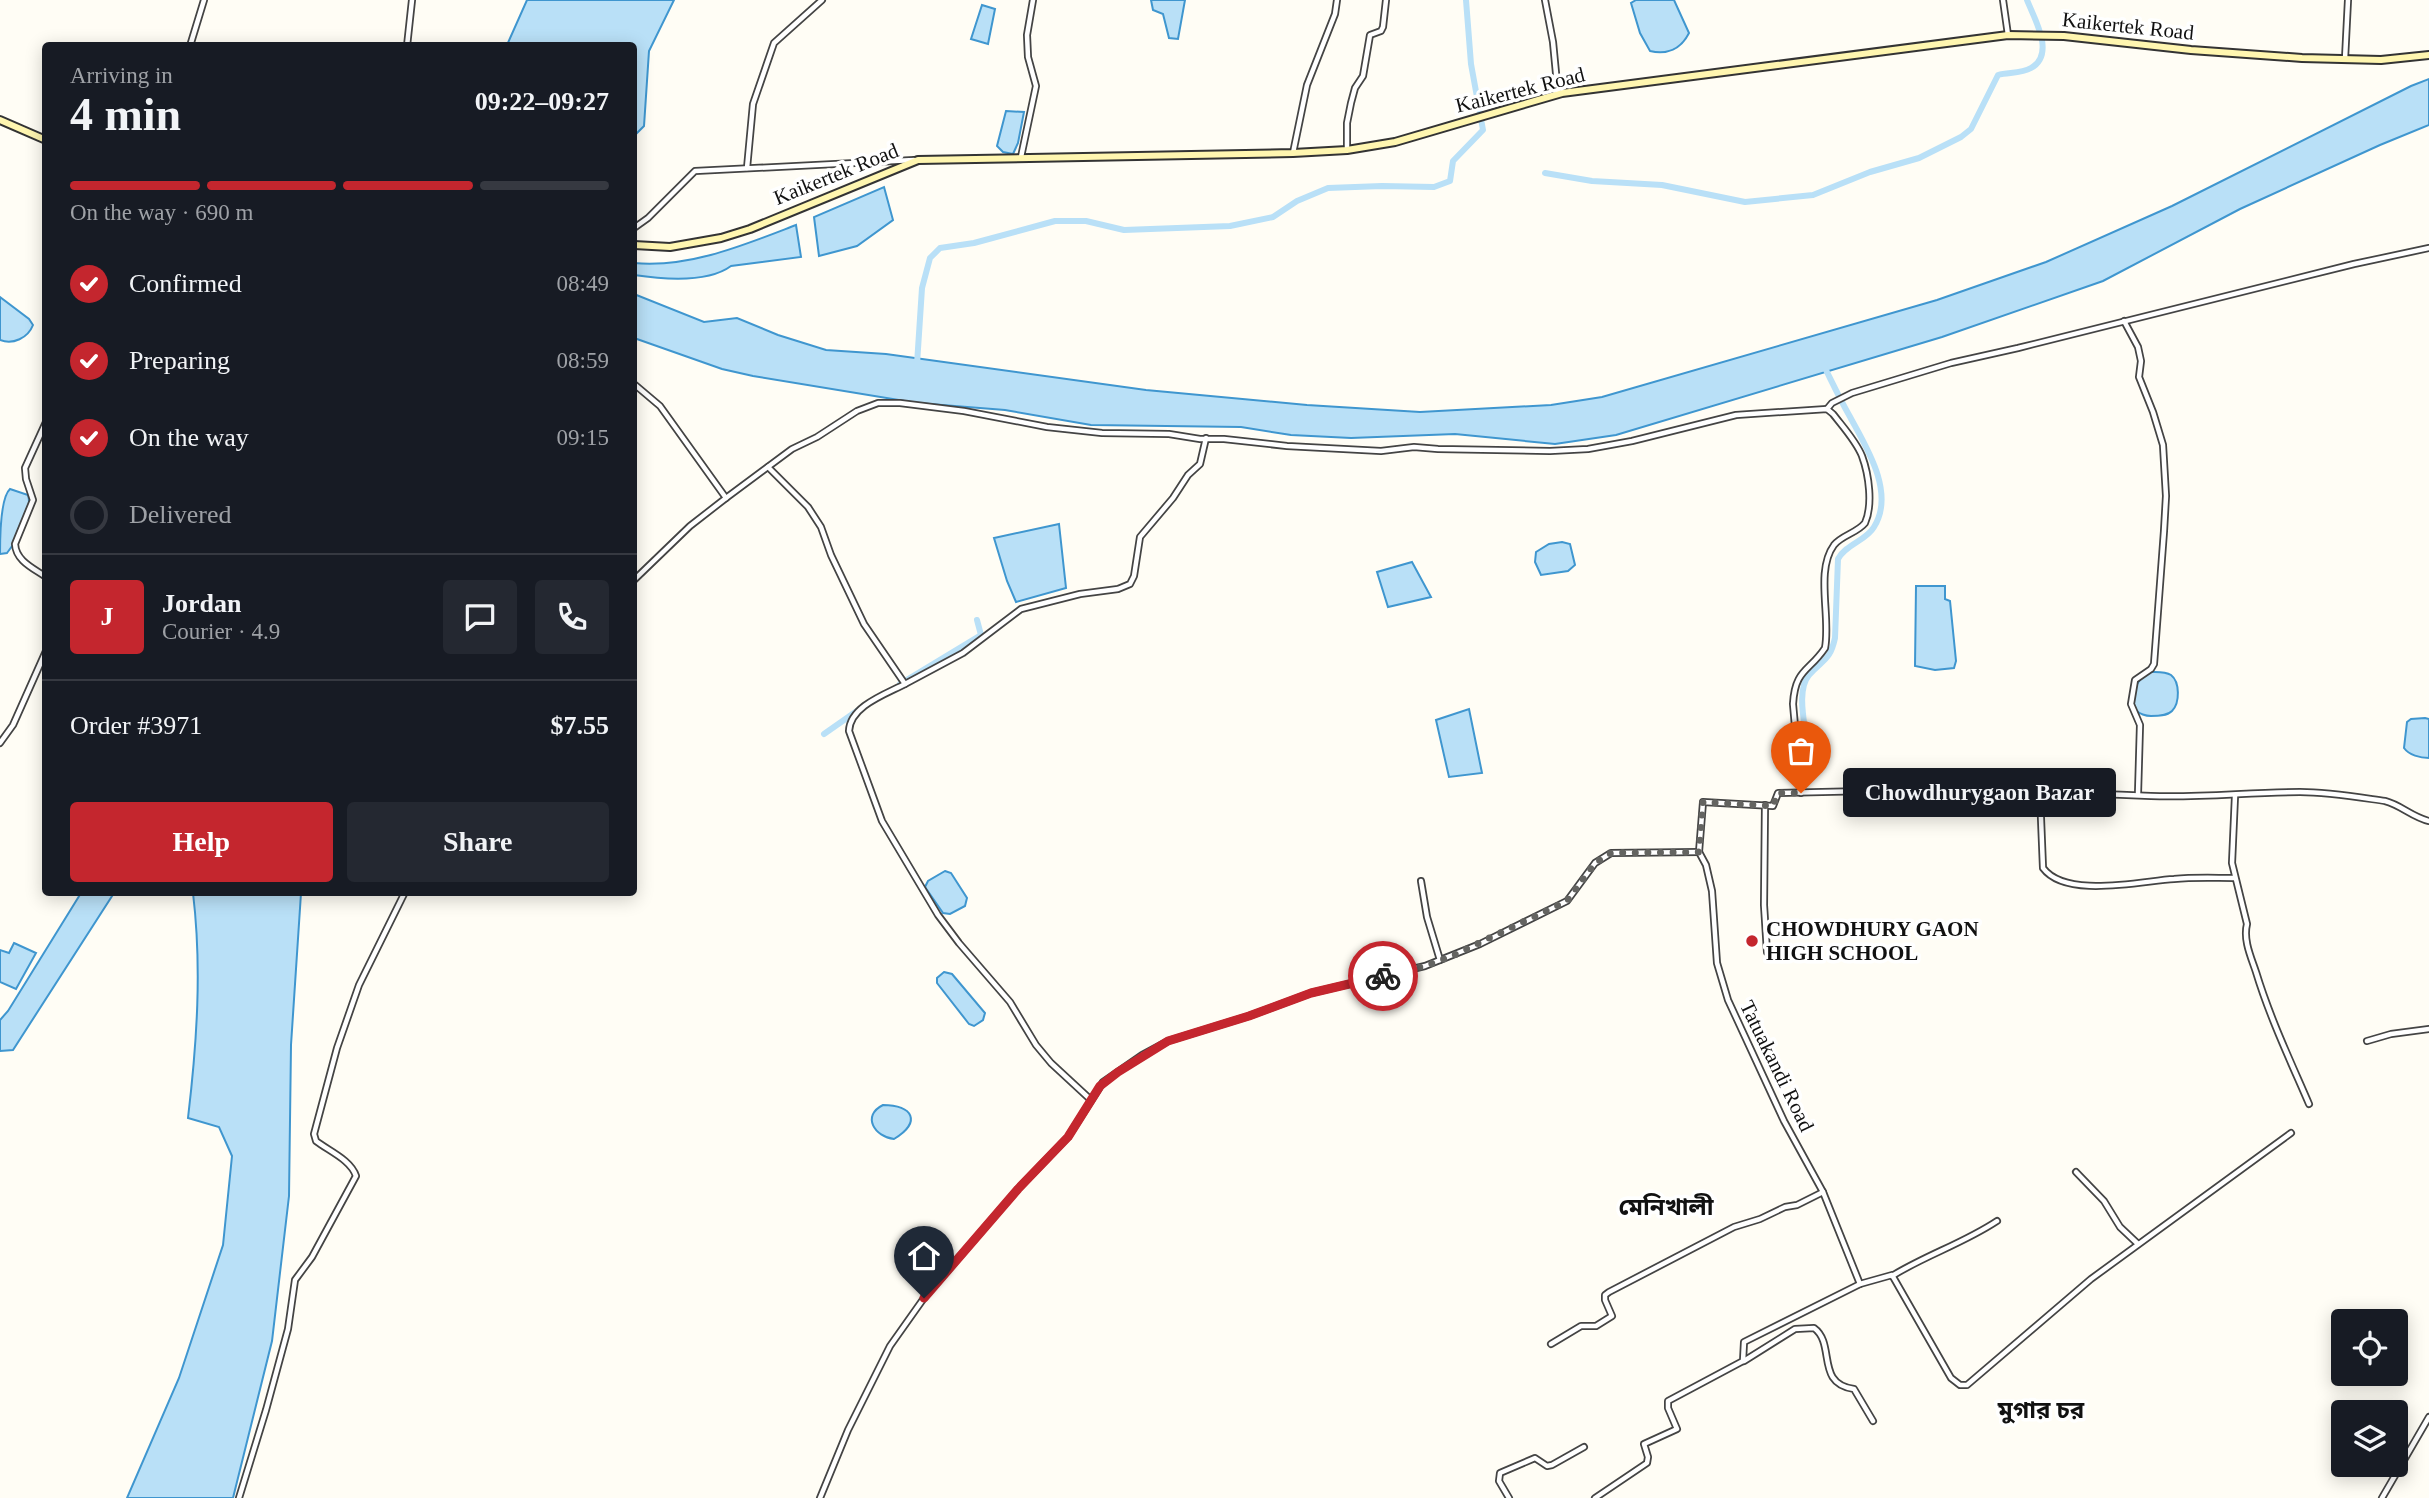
<!DOCTYPE html>
<html lang="en">
<head>
<meta charset="utf-8">
<style>
	:root { --surface:#171b24; --page:#242831; --text:#f1f3f6; --muted:#9ea1a6; --line:#363941; --accent:#c4262e }
	body { margin:0; font-family:"Times New Roman","Noto Sans Bengali",serif; background:var(--page); color:var(--text); height:100vh; display:flex; flex-direction:column; font-size:26px; white-space:nowrap }
	* { box-sizing:border-box; margin:0 }
	p { font-size:23px; color:var(--muted) }
	.icon { flex:none; width:38px; height:38px; fill:none; stroke:currentColor; stroke-width:2; stroke-linecap:round; stroke-linejoin:round }
	.map { position:relative; flex:1; overflow:hidden }
	.details { position:absolute; left:42px; top:42px; width:595px; height:854px; display:flex; flex-direction:column; background:var(--surface); border-radius:7px; box-shadow:0 4px 18px #0003 }
	.details>* { flex:none }
	.fabs { position:absolute; left:2331px; top:1309px; display:grid; gap:14px }
	.fabs a { display:grid; place-items:center; width:77px; height:77px; border-radius:7px; background:var(--surface); box-shadow:0 4px 18px #0003; font-size:35px }
	.pin { position:absolute; display:grid; place-items:center; width:60px; height:60px; color:#fff; margin:-72px -30px; border-radius:50% 50% 50% 0; rotate:-45deg; box-shadow:0 0 7px #0007 }
	.pin .icon { rotate:45deg }
	.courier { position:absolute; display:grid; place-items:center; width:70px; height:70px; margin:-35px; border:5px solid #c4262e; border-radius:50%; background:#fff; color:#222; box-shadow:0 2px 9px #0007 }
	.bubble { position:absolute; height:49px; border-radius:7px; background:var(--surface); box-shadow:0 4px 18px #0003; font-size:23px; font-weight:700; line-height:49px; text-align:center }
	.overview em { font-style:normal; font-weight:700 }
	.overview div { display:flex; flex-direction:column-reverse }
	.overview { display:flex; align-items:center; justify-content:space-between; height:119px; padding:0 28px }
	h1 { font-size:46px; font-weight:700; line-height:52px }
	.bar { display:grid; grid-template-columns:repeat(4,1fr); gap:10px 7px; align-content:center; height:84px; padding:0 28px }
	.bar i { height:9px; border-radius:5px; background:var(--line) }
	.bar .selected { background:var(--accent) }
	.bar p { grid-column:span 4 }
	.line { display:flex; align-items:center; gap:18px; padding:0 28px; border-top:2px solid var(--line) }
	.line div { flex:1 }
	.round { display:grid; place-items:center; flex:none; width:74px; height:74px; border-radius:7px; background:var(--page) }
	ol { padding:0 28px; list-style:none }
	li { display:flex; align-items:center; gap:21px; height:77px }
	li p { margin-inline-start:auto }
	li .icon { padding:7px; border-radius:50%; background:var(--accent); color:#fff; stroke-width:4 }
	li:last-child { color:var(--muted) }
	li i { width:38px; height:38px; border:4px solid var(--line); border-radius:50% }
	.cta { display:flex; gap:14px; margin-top:auto; padding:14px 28px }
	.cta a { flex:1; height:80px; border-radius:7px; background:var(--accent); color:#fff; font-size:28px; font-weight:700; line-height:80px; text-align:center }
	.cta a+a { background:var(--page); color:var(--text) }
	.map>svg:first-child { display:block }
</style>
</head>
<body>
<div class="map">
<svg width="2429" height="1498" viewBox="0 0 2429 1498">
	<rect width="100%" height="100%" fill="#fffdf5"/>
	<g fill="#b9e0f7" stroke="#3f96cf" stroke-width="2">
		<polygon points="527,0 674,0 649,51 644,126 634,136 634,46 507,45"/>
		<polygon points="1151,0 1185,0 1178,39 1169,38 1163,14 1153,10"/>
		<path d="M1636 0H1674L1689 33C1681 49 1667 55 1650 51L1640 33 1631 3Z"/>
		<polygon points="982,5 995,9 988,44 971,39"/>
		<polygon points="2429,79 2429,125 2380,145 2240,209 2103,281 1942,337 1616,435 1555,444 1455,434 1351,438 1291,435 1241,427 1091,425 1005,410 917,403 753,376 722,369 634,338 634,294 704,322 737,318 778,335 826,350 886,354 1146,390 1307,405 1420,412 1551,405 1602,397 1937,300 2046,262 2172,206 2411,86"/>
		<polygon points="1006,111 1024,112 1018,143 1013,154 1003,152 997,146"/>
		<polygon points="884,187 893,220 857,246 819,256 814,217"/>
		<path d="M796 225 801 257 731 266C708 283 661 279 634 275V263C690 268 744 245 796 225Z"/>
		<path d="M0 297 29 319 33 325C28 338 13 345 0 340Z"/>
		<path d="M10 489 28 495C33 512 18 539 7 553L0 554C0 537 0 498 10 489Z"/>
		<polygon points="1059,524 1066,588 1016,602 1007,581 994,538"/>
		<polygon points="1562,542 1570,544 1575,565 1568,571 1541,575 1535,562 1536,552 1549,544"/>
		<polygon points="1412,562 1431,597 1388,607 1377,572"/>
		<polygon points="1916,586 1945,586 1945,599 1950,601 1956,661 1954,668 1935,670 1915,666"/>
		<path d="M2149 672C2156 672 2165 671 2171 675 2180 682 2180 703 2172 711 2167 716 2158 716 2151 716 2146 716 2139 714 2136 710 2127 699 2138 677 2149 672Z"/>
		<polygon points="1469,709 1482,773 1449,777 1436,720"/>
		<path d="M2425 718 2429 719V758C2420 758 2409 755 2404 748L2407 722 2411 719Z"/>
		<polygon points="945,871 951,873 967,898 965,906 950,914 943,913 925,887 928,881"/>
		<polygon points="81,893 114,893 13,1050 0,1051 0,1020 8,1011"/>
		<path d="M193 893H301L291 1045 289 1196 272 1341 233 1498H127L179 1378 223 1245 232 1156 219 1127 188 1118C197 1042 202 968 193 893Z"/>
		<polygon points="14,943 36,953 16,989 0,982 0,950 9,953"/>
		<polygon points="944,972 952,974 985,1013 983,1020 974,1026 969,1024 937,983 937,978"/>
		<path d="M883 1105C913 1105 922 1122 894 1139 875 1137 861 1116 883 1105Z"/>
	</g>
	<g fill="none" stroke-linecap="round" stroke-linejoin="round">
		<g stroke="#b9e0f7" stroke-width="6">
			<path d="M1545 173 1592 181 1662 185 1745 202 1813 195 1870 172 1919 158 1961 137 1971 129 1998 75C2008 72 2021 74 2031 68 2056 54 2034 18 2027 0"/>
			<polyline points="917,364 922,288 930,258 940,248 974,243 1055,221 1086,221 1124,230 1230,226 1273,217 1297,201 1328,188 1382,186 1434,187 1450,181 1453,161 1483,130 1471,64 1466,0"/>
			<polyline points="900,684 981,635 977,620"/>
			<polyline points="824,734 864,706"/>
			<path d="M1806 737C1804 720 1797 689 1809 675 1823 659 1830 661 1835 638L1838 559C1846 544 1866 541 1874 527 1896 492 1865 445 1849 415 1840 399 1832 382 1824 366"/>
		</g>
		<g stroke="#444" stroke-width="8">
			<g id="street">
				<polyline points="1545,0 1553,42 1558,94"/>
				<polyline points="2003,0 2008,35"/>
				<polyline points="190,46 204,0"/>
				<polyline points="407,46 412,0"/>
				<polyline points="2345,59 2348,0"/>
				<polyline points="1347,150 1347,123 1351,103 1355,88 1363,76 1370,35 1381,31 1383,27 1386,0"/>
				<polyline points="1293,153 1307,85 1335,14 1337,0"/>
				<polyline points="1021,157 1036,86 1028,57 1027,35 1033,0"/>
				<polyline points="747,168 753,104 774,43 822,0"/>
				<polyline points="634,228 648,218 695,171 914,160"/>
				<polyline points="2124,321 2138,347 2141,361 2139,377 2153,412 2163,445 2166,496 2164,531 2154,664 2151,669 2135,680 2131,704 2140,725 2138,794"/>
				<polyline points="634,384 660,406 726,498 690,526 634,580"/>
				<polyline points="1827,409 1832,403 1852,393 1951,363 2018,348 2354,264 2429,248"/>
				<path d="M46 422 25 468 26 479 33 500 15 544C16 561 33 568 46 577"/>
				<path d="M768 467 808 507 821 527 831 555 864 624 905 684C886 694 850 706 849 731L882 821 938 915 959 943 1010 1002 1036 1045 1051 1063 1091 1100"/>
				<path d="M726 498 792 449 817 437 857 411 878 403H900L964 411 1047 427 1102 433 1169 434 1200 439H1224L1287 446 1381 451 1414 447 1438 449 1550 451 1588 449 1632 441 1736 415 1827 409 1833 414C1843 427 1856 441 1862 456 1869 475 1873 505 1865 523 1857 533 1842 535 1834 545 1815 571 1831 617 1825 648 1809 672 1795 669 1793 704L1801 793"/>
				<polyline points="905,684 963,653 1021,609 1080,594 1118,589 1130,584 1134,576 1140,537 1173,498 1188,475 1200,464 1206,438"/>
				<polyline points="0,743 13,725 46,651"/>
				<path d="M2040 794 2043 868C2066 899 2141 881 2174 879 2194 877 2214 878 2234 878"/>
				<path d="M2235 796 2232 863 2247 924C2243 940 2251 957 2256 972 2270 1018 2290 1060 2309 1104"/>
				<polyline points="1765,805 1764,905 1767,952"/>
				<path d="M1699 852 1703 802 1773 806 1778 793C1902 789 2027 791 2151 796 2201 798 2250 792 2300 792 2328 792 2357 797 2385 801 2401 805 2412 817 2429 821"/>
				<polyline points="1699,852 1706,865 1712,891 1717,963 1728,1000 1784,1121 1823,1192 1860,1284"/>
				<polyline points="1421,881 1427,917 1440,960"/>
				<polyline points="2367,1041 2391,1034 2429,1029"/>
				<polyline points="2076,1172 2104,1201 2120,1227 2138,1244"/>
				<path d="M1892 1276C1926 1255 1964 1243 1997 1221"/>
				<polyline points="1551,1344 1581,1326 1596,1326 1612,1316 1605,1300 1605,1295 1609,1292 1734,1227 1760,1219 1785,1207 1797,1205 1823,1192"/>
				<path d="M1744 1361 1795 1329 1814 1328C1836 1344 1815 1384 1854 1389L1873 1421"/>
				<path d="M239 1498 266 1410 288 1329 295 1280 312 1257 356 1176C351 1160 329 1151 316 1141L314 1134 337 1048 359 985 405 892"/>
				<polyline points="820,1498 848,1430 890,1346 924,1298 1018,1189 1068,1137 1103,1082 1142,1055 1168,1041 1249,1016 1311,993 1425,966 1480,944 1567,901 1595,863 1611,853 1699,852"/>
				<polyline points="1509,1498 1499,1481 1500,1473 1535,1458 1547,1466 1552,1465 1584,1447"/>
				<polyline points="1595,1498 1647,1463 1648,1457 1644,1444 1677,1429 1668,1408 1668,1401 1743,1361 1744,1342 1860,1284 1892,1275 1951,1378 1960,1385 1967,1385 2091,1279 2291,1133"/>
				<polyline points="2382,1498 2429,1417"/>
			</g>
		</g>
		<g stroke="#333" stroke-width="10">
			<g id="secondary">
				<polyline points="0,120 46,140"/>
				<polyline points="634,245 670,247 721,238 750,229 918,160 1293,153 1347,150 1395,142 1562,93 2008,35 2064,36 2191,50 2302,58 2381,60 2429,55"/>
			</g>
		</g>
		<use href="#street" stroke="#fff" stroke-width="4.5"/>
		<use href="#secondary" stroke="#fff6b0" stroke-width="6"/>
	</g>
	<g fill="none" stroke-linecap="round" stroke-linejoin="round">
		<polyline stroke="#646461" stroke-width="7" stroke-dasharray="0 12.6" points="1383,976 1425,966 1452,956 1567,901 1595,863 1611,853 1699,852 1703,802 1773,806 1778,793 1801,793"/>
		<polyline stroke="#c4262e" stroke-width="9" points="924,1298 1018,1189 1068,1137 1100,1086 1118,1072 1168,1041 1249,1016 1311,993 1383,976"/>
	</g>
	<circle fill="#c4262e" stroke="#fff" stroke-width="2.5" cx="1752" cy="941" r="7"/>
	<g text-anchor="middle" dominant-baseline="central" stroke-width="7" stroke-linejoin="round" paint-order="stroke">
		<g font-size="21" fill="#111" stroke="#fff">
			<text transform="translate(2128 26) rotate(6)">Kaikertek Road</text>
			<text transform="translate(1520 90) rotate(-14)">Kaikertek Road</text>
			<text transform="translate(836 174) rotate(-22)">Kaikertek Road</text>
			<text transform="translate(1777 1066) rotate(64)">Tatuakandi Road</text>
		</g>
		<g font-size="21" font-weight="bold" fill="#111" stroke="#fff" text-anchor="start">
			<text x="1766" y="929">CHOWDHURY GAON<tspan x="1766" dy="24">HIGH SCHOOL</tspan></text>
		</g>
		<g font-size="24" font-weight="bold" fill="#111" stroke="#fff">
			<text x="1666" y="1207">মেনিখালী</text>
			<text x="2041" y="1410">মুগার চর</text>
		</g>
	</g>
</svg>
<div class="fabs">
<a><svg class="icon" aria-label="locate" viewBox="0 0 24 24"><circle cx="12" cy="12" r="6"/><path d="M12 2v4M12 18v4M2 12h4M18 12h4"/></svg></a>
<a><svg class="icon" aria-label="layers" viewBox="0 0 24 24"><path d="M12 4l9 5-9 5-9-5zM3 14l9 5 9-5"/></svg></a>
</div>
<div class="pin" style="left:1801px;top:793px;background:#ea580c"><svg class="icon" aria-label="bag" viewBox="0 0 24 24"><path d="M5 8h14l-1 12H6zM9 8a3 3 0 0 1 6 0"/></svg></div>
<div class="pin" style="left:924px;top:1298px;background:#1f2937"><svg class="icon" aria-label="home" viewBox="0 0 24 24"><path d="M3 11l9-7 9 7M6 9v11h12V9"/></svg></div>
<div class="courier" style="left:1383px;top:976px"><svg class="icon" aria-label="bike" viewBox="0 0 24 24"><circle cx="6" cy="16" r="4"/><circle cx="18" cy="16" r="4"/><path d="M6 16l4-8h5l3 8M10 8l3 8H6M13 5h3"/></svg></div>
<div class="bubble" style="left:1843px;top:768px;width:273px">Chowdhurygaon Bazar</div>
<section class="details">
<div class="overview"><div><h1>4 min</h1><p>Arriving in</p></div><em>09:22–09:27</em></div>
<div class="bar"><i class="selected"></i><i class="selected"></i><i class="selected"></i><i></i><p>On the way · 690 m</p></div>
<ol>
<li><svg class="icon" aria-label="check" viewBox="0 0 24 24"><path d="M5 12l5 5 9-10"/></svg>Confirmed<p>08:49</p></li>
<li><svg class="icon" aria-label="check" viewBox="0 0 24 24"><path d="M5 12l5 5 9-10"/></svg>Preparing<p>08:59</p></li>
<li><svg class="icon" aria-label="check" viewBox="0 0 24 24"><path d="M5 12l5 5 9-10"/></svg>On the way<p>09:15</p></li>
<li><i></i>Delivered</li>
</ol>
<div class="line" style="height:126px"><b class="round" style="background:var(--accent);color:#fff">J</b><div><b>Jordan</b><p>Courier · 4.9</p></div><a class="round"><svg class="icon" aria-label="chat" viewBox="0 0 24 24"><path d="M4 5h16v11H9l-5 4z"/></svg></a><a class="round"><svg class="icon" aria-label="phone" viewBox="0 0 24 24"><path d="M5 4h4l2 5-3 2q2 4 5 5l2-3 5 2v4C11 20 4 13 5 4z"/></svg></a></div>
<div class="line" style="height:91px"><div>Order #3971</div><b>$7.55</b></div>
<div class="cta"><a>Help</a><a>Share</a></div>
</section>
</div>
</body>
</html>
